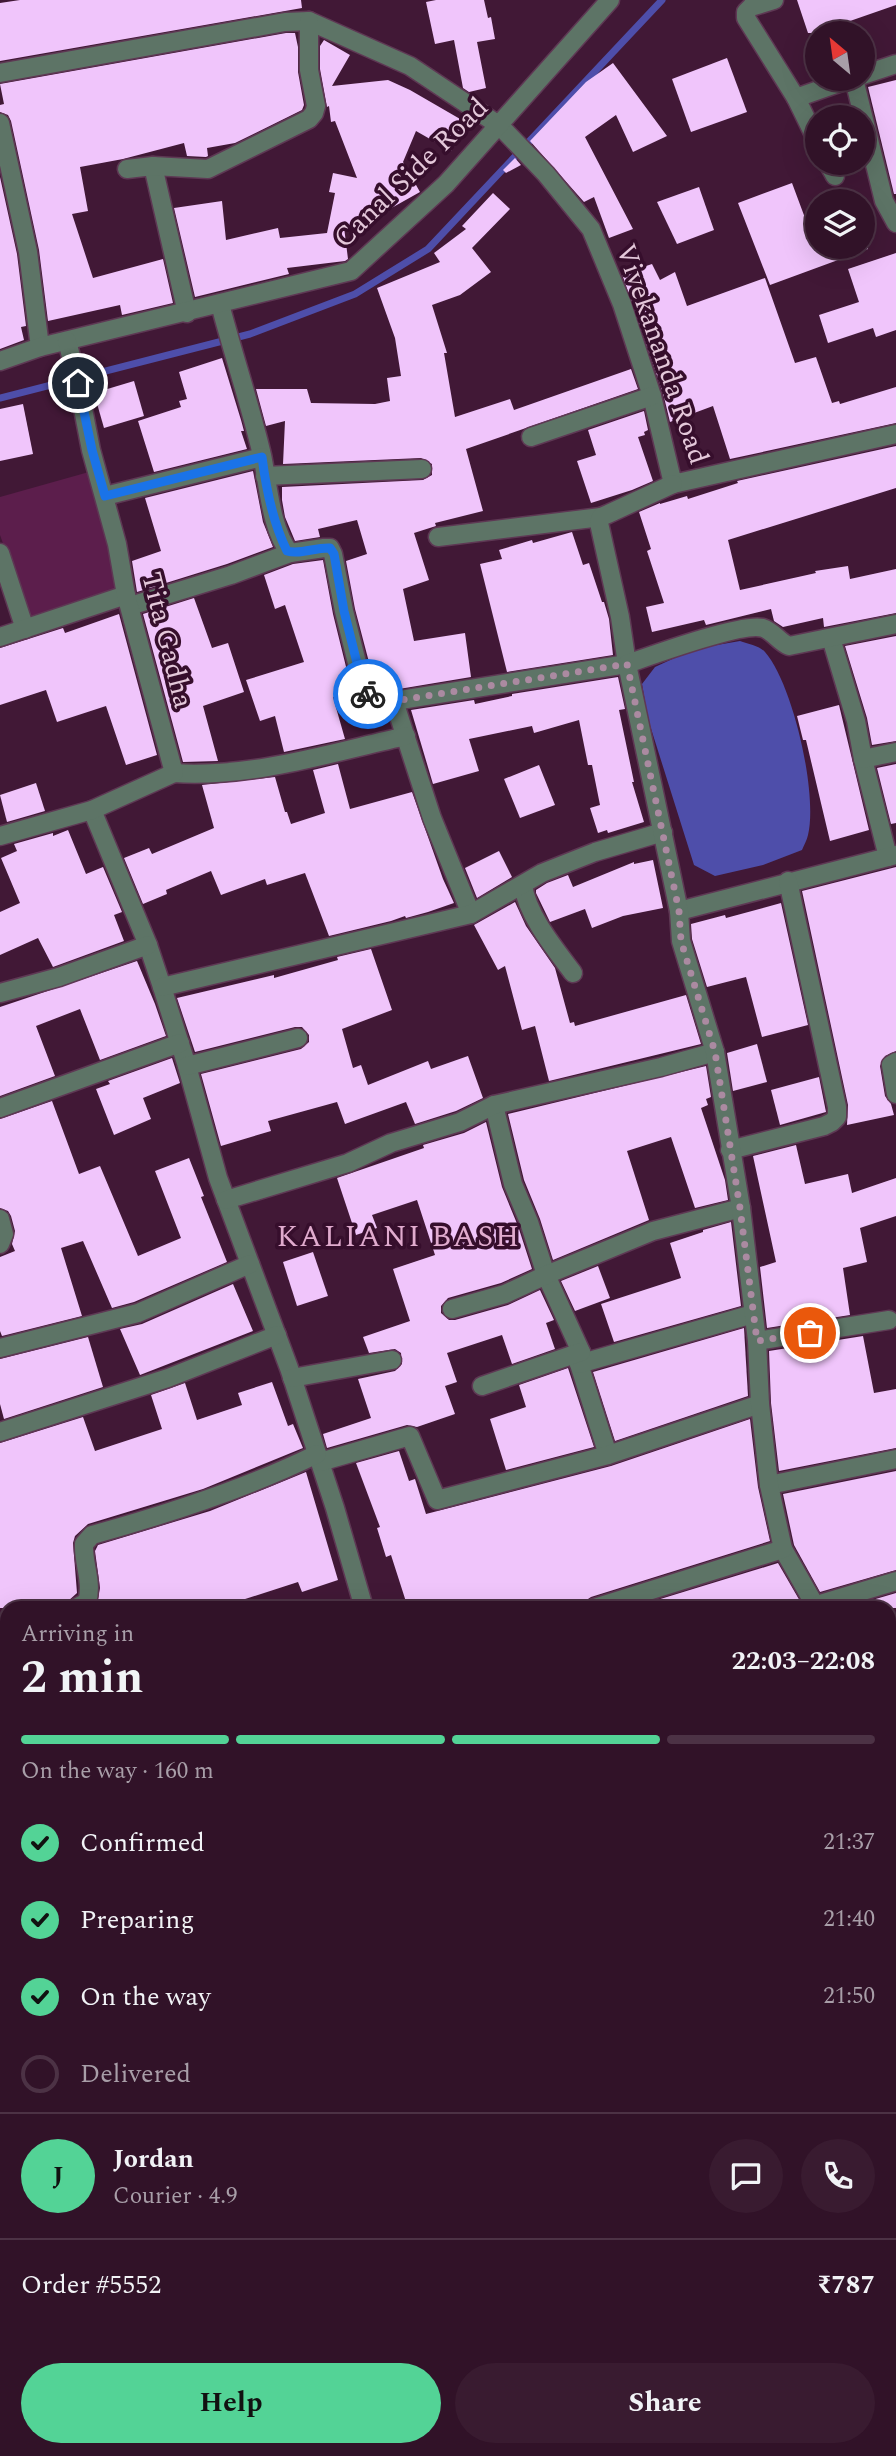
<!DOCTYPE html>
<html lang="en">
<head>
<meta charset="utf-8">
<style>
	:root { --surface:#311228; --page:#391b30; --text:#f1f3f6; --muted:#a89ea8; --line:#4c3245; --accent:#53d396 }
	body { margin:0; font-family:Spectral,serif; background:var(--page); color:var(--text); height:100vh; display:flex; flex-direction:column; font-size:26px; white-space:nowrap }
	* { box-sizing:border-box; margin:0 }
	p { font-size:23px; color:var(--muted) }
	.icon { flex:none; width:38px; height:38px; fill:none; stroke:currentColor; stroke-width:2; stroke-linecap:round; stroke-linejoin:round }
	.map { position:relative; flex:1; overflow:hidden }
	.panel { position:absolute; left:0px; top:1601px; width:896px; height:856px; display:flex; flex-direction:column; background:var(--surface); border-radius:21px 21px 0 0; box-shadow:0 7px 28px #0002,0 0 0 2px var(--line) }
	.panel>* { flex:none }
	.needle { width:46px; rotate:331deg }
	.buttons { position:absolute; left:805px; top:21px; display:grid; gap:14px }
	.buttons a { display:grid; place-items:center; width:70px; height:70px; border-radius:50%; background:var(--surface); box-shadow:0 7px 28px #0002,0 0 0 2px var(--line); font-size:35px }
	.pin { position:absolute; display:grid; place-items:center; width:60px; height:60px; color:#fff; margin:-30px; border:4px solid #fff; border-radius:50%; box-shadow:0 2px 7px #0007 }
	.courier { position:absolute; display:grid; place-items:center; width:70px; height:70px; margin:-35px; border:5px solid #1a73e8; border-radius:50%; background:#fff; color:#222; box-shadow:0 2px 9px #0007 }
	.head em { font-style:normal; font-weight:700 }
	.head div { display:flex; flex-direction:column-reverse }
	.head { display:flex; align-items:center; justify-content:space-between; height:119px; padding:0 21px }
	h1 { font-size:46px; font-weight:700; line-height:52px }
	.bar { display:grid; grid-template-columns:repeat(4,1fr); gap:10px 7px; align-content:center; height:84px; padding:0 21px }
	.bar i { height:9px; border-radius:5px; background:var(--line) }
	.bar .on { background:var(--accent) }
	.bar p { grid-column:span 4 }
	.line { display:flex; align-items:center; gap:18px; padding:0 21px; border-top:2px solid var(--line) }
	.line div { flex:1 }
	.round { display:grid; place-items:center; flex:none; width:74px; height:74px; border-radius:37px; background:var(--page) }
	ol { padding:0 21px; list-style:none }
	li { display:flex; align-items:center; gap:21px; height:77px }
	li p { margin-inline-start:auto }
	li .icon { padding:7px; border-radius:50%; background:var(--accent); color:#111; stroke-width:4 }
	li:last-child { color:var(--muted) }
	li i { width:38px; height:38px; border:4px solid var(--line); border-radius:50% }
	.button { display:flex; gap:14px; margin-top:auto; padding:14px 21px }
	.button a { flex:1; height:80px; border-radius:42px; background:var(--accent); color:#111; font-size:28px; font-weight:700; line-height:80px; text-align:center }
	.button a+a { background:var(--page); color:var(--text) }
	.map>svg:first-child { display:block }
</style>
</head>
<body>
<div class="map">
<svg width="896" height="2456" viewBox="0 0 896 2456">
	<rect width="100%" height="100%" fill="#411836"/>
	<g fill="#5c1e4c">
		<polygon points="96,470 125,587 30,619 0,535 0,497"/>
		<polygon points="571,2450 678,2450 680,2456 572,2456"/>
	</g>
	<path fill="#4e4eaa" d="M740 641C748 644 760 646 765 652 793 684 818 794 808 835 807 840 804 845 802 850L763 865 715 876 694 865 648 719 642 684 655 667 694 649Z"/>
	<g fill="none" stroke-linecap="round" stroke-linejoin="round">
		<polyline stroke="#4e4eaa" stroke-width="7" points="0,398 250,334 355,294 428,249 662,0"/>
	</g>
	<g fill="#f0c5fb">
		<polygon points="20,0 301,0 302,8 0,61 0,3"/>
		<polygon points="436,0 484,0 488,18 491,17 495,39 477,42 486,88 469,92 463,88 454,40 435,44 426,2"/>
		<polygon points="797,0 896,0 896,5 850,21 854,33 808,33"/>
		<polygon points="286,33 295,33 298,47 298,72 304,105 302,110 235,143 207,148 208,156 206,157 187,156 184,143 123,159 80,167 88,211 72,214 93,278 163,259 173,303 122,315 120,305 48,321 39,250 11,121 8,115 0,112 0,105 4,104 0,84"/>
		<polygon points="324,40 350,55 332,86 388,80 410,90 467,123 451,151 416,131 403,162 420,192 354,229 344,227 348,259 345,261 287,268 289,274 195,297 174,208 222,201 226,240 278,228 280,238 327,233 335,193 329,192 333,173 357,178 335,121 331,122 329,106 327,107 320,69 320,46"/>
		<polygon points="727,58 747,112 691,132 672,79"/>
		<polygon points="613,63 667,136 633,152 616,115 585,137 633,229 609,238 594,197 584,202 530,141 586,82"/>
		<polygon points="896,80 896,194 894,194 868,87"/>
		<polygon points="515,158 521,165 506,173 503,170"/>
		<polygon points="0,177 17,254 26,326 21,327 24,340 0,349"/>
		<polygon points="792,183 808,226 817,222 817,247 868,247 868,249 770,285 738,203"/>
		<polygon points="699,187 714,230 677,244 657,202"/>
		<polygon points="493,193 510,209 472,248 491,272 460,295 432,305 447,353 444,353 455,417 510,399 514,410 631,369 638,389 466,449 483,511 435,523 436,526 414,533 429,580 403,589 414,641 465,633 471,677 399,689 397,679 375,685 355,609 346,561 367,554 357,520 318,529 320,537 295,541 285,517 282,500 282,487 423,480 432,475 432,464 421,458 283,464 285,421 266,426 256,389 307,389 311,403 375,404 390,401 387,378 401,376 395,338 377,288 440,262 434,253 466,229 462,226"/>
		<polygon points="896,253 896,330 876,337 873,328 828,343 819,315 859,302 848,269"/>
		<polygon points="652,264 660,280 675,272 687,306 765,278 795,363 816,357 832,403 839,401 840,404 896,387 896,423 730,459 713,406 670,422 663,393 622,274"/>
		<polygon points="222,358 241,420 244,431 241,431 247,449 154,472 138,421 181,407 179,401 187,399 179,372"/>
		<polygon points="134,381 144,416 104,428 94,393"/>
		<polygon points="23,404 33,454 0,461 0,409"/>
		<polygon points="644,411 648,430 644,432 645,435 638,437 653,481 632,490 591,503 577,461 596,455 588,430"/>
		<polygon points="896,446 896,488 728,540 740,590 816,573 815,571 848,566 850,579 896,569 896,613 824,627 823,618 783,627 774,621 771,609 706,625 704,620 652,632 646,607 664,603 647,551 651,549 639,512 660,503 660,504 687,496 688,499 738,483 737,481"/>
		<polygon points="253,471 263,522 273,547 227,564 137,592 132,561 161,551 145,498"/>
		<polygon points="572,532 583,565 589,563 602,602 604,602 609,619 613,655 507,672 480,564 502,559 499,550 532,540 533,543"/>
		<polygon points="323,560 333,614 352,691 333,697 345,739 284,752 275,716 260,721 246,680 304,662 285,605 275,609 264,575 293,564"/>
		<polygon points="194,598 212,648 228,643 244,692 203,706 218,761 183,762 143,614"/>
		<polygon points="119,614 157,755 126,765 106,706 57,722 46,690 0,705 0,648 63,628 65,633"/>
		<polygon points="896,636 896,741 872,745 867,718 845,646"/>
		<polygon points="618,677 625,709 619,710 634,782 632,782 644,822 608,833 607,830 598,833 590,808 600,805 592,765 588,765 579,720 534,733 532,726 469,739 479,771 433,784 411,710 474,700 475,704 512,696 512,694"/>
		<polygon points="839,705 869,830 830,841 806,740 803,740 797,716"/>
		<polygon points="338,764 350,809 412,792 443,879 454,903 428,912 406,918 405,916 391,921 329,936 305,873 267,885 265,879 221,895 211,871 166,890 167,894 143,904 124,858 149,848 152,854 214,828 202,785 275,777 285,812 287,812 291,824 325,813 313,770"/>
		<polygon points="896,764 896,823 891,824 877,768"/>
		<polygon points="539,765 555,805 520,818 504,779"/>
		<polygon points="36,783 45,811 7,822 0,795"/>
		<polygon points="68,830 86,874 103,867 122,912 114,915 124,941 53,967 38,938 0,955 0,912 20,903 1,858 17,851 14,844 53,833 53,836"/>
		<polygon points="499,851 512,877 477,898 465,868"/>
		<polygon points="653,860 663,908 623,916 592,928 585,909 550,922 536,893 536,890 547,883 568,875 573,887 634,862 634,864"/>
		<polygon points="896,867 896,1051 885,1056 880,1066 885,1096 891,1104 894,1115 847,1125 848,1105 802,891"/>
		<polygon points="515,902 526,926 555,968 570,1023 574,1022 575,1026 686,995 701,1044 549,1081 535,1026 522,1030 505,966 498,970 474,925"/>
		<polygon points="781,903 808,1025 762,1037 746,977 707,987 692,939 691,924 725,915 726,918"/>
		<polygon points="371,949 392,1010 342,1029 353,1068 361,1065 368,1085 428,1061 431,1069 468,1056 483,1098 456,1111 415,1124 406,1102 345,1124 337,1102 268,1121 271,1131 221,1146 201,1074 301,1049 309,1042 309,1035 302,1027 295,1027 195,1052 177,998 274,975 274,978 338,960 337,957"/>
		<polygon points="137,961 155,1004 166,1036 100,1060 80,1009 36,1026 55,1076 0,1096 0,1007"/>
		<polygon points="757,1044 767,1082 733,1091 727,1053"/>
		<polygon points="172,1058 180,1083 143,1098 151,1119 114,1135 96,1089 110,1084 108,1081"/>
		<polygon points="706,1066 711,1097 706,1099 708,1105 701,1108 725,1180 728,1200 695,1208 671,1137 627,1151 649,1220 553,1260 540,1219 524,1180 508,1114"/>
		<polygon points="819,1077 826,1112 780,1125 771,1090"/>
		<polygon points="52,1101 79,1174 100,1166 138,1256 181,1238 155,1171 189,1158 204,1196 201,1197 227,1262 134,1302 112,1308 83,1241 61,1248 82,1316 2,1336 0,1331 0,1257 15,1251 12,1244 15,1231 11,1216 8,1211 0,1208 0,1119"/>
		<polygon points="486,1122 502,1187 518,1226 532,1269 501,1283 448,1298 441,1306 441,1313 449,1320 455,1320 508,1305 540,1290 554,1320 546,1323 555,1349 512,1364 502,1335 447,1353 457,1382 445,1386 455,1414 417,1427 407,1425 327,1448 323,1434 371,1418 358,1379 395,1371 402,1364 401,1353 395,1349 369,1353 363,1337 410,1321 393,1269 435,1255 417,1200 372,1215 377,1228 356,1235 337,1178 424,1148 423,1145 464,1133"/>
		<polygon points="796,1145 805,1184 848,1174 852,1193 896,1178 896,1216 860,1228 867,1262 843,1268 850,1315 767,1328 760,1267 776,1262 753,1156"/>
		<polygon points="731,1222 741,1306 614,1342 601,1304 681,1278 670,1243 703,1232 703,1230"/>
		<polygon points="313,1252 328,1296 297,1306 283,1262"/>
		<polygon points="598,1266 610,1298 575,1311 561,1281"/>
		<polygon points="233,1284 253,1331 140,1375 120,1329 142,1324"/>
		<polygon points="744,1328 748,1396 615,1441 593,1372"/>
		<polygon points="863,1336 874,1393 896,1389 896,1448 779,1471 771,1403 769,1351"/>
		<polygon points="88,1337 103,1387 4,1419 0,1404 0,1359"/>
		<polygon points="568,1368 594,1447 506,1470 490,1419 526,1407 519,1385"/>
		<polygon points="272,1382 288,1426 293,1424 303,1448 203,1489 88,1524 75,1536 73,1543 77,1593 67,1602 65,1608 0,1608 0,1443 83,1417 95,1451 162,1429 151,1395 185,1383 197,1420 242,1405 238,1393"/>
		<polygon points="750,1419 758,1487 770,1541 591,1597 585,1601 583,1608 524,1608 521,1599 493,1608 408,1608 391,1555 386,1557 377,1528 380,1527 356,1463 399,1451 409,1481 415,1479 426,1514 611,1466"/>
		<polygon points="896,1471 896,1570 820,1592 794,1545 783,1494"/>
		<polygon points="306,1472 338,1580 302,1592 298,1582 242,1600 244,1608 96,1608 100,1588 95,1551 98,1545 210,1511"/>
		<polygon points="778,1563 804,1608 631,1608"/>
		<polygon points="896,1593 896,1608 845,1608"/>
	</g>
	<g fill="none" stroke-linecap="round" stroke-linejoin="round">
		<g stroke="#5e3854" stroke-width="21">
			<g id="minor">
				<polyline points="774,0 751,7 746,12 746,18 796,98"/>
				<polyline points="0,73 285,22 309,21 410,66 500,126 546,174 591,229 622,304 652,396 673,484 896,434"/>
				<polyline points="863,75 896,64"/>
				<polyline points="854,79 884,201 896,223"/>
				<polyline points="0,123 28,252 40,347"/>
				<polyline points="817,141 796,98 850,79"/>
				<polyline points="828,163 835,176"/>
				<polyline points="153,166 187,313"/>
				<polyline points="127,169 153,166 208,169 309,119 314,113 316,106 309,70 309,21"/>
				<path d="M220 304C233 354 250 404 262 455 268 483 271 531 290 553L324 548H330L333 554 344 611 363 687C369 700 382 700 394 701L432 818 471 914"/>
				<polyline points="0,361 40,347 351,271 446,184 610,0"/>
				<polyline points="531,437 652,396"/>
				<polyline points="265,476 422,469"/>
				<polyline points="105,496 262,457"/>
				<polyline points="438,537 601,517"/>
				<polyline points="0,553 25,629"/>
				<polyline points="130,606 231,575 290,553"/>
				<polyline points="0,637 126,595"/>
				<polyline points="831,638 856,721 863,759 888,857"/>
				<polyline points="394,701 627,664 620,617 599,523 601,517 608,514 673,484"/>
				<polyline points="863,759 896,752"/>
				<path d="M174 773C252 778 330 753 406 736"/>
				<polyline points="92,810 148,945 162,987 187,1066 218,1178 289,1368 335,1508 364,1608"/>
				<polyline points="0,836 92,810 174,773 126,595 117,544 91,450 78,383 67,341"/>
				<path d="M523 885C527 915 555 949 573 973"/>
				<polyline points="679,911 896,855"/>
				<polyline points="162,987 471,914 542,873 595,852 663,832"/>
				<polyline points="0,993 59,977 148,945"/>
				<polyline points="896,1062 891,1065 896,1094"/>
				<polyline points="187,1066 298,1038"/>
				<polyline points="494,1105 513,1184 529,1222 546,1275 581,1352 579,1364 608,1455"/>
				<polyline points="0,1108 180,1043"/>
				<polyline points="730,1150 824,1126 832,1122 837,1117 837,1107 788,881"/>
				<polyline points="226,1200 348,1163 391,1143 460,1122 494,1105 661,1067 715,1052"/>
				<polyline points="0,1219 4,1234 0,1244"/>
				<polyline points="452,1309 505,1294 546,1275 653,1231 741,1208"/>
				<polyline points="757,1341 889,1320"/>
				<polyline points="0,1348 138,1313 250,1264"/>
				<polyline points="579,1364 753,1314"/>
				<polyline points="292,1378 392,1360"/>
				<polyline points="482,1386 581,1352"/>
				<polyline points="0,1432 168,1378 277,1335"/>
				<polyline points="320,1462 410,1436 437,1500 608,1455 760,1404"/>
				<polyline points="769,1485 896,1459"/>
				<polyline points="783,1549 816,1607"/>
				<path d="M76 1608 87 1602C93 1582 83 1564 84 1544L92 1535C168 1514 246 1489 317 1454"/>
				<path d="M594 1608 783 1549 769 1485 760 1404 757 1341 741 1208 715 1052 681 941 679 911 627 664C650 656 743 622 763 628 773 631 779 642 789 646L896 624"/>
				<polyline points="815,1608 823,1603 896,1581"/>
				<polyline points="0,1635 7,1632"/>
				<polyline points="889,1704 896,1703"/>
				<polyline points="889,1832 896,1826"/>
				<polyline points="0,2110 7,2133"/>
				<polyline points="889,2140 896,2135"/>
				<polyline points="889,2205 896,2203"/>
				<polyline points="0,2302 7,2299"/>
				<polyline points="889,2404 896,2401"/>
				<polyline points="94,2450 96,2456"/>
				<polyline points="773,2450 775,2456"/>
				<polyline points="300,2456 310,2450"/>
				<polyline points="484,2456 496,2450"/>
			</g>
		</g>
		<use href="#minor" stroke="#5d7466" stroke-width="18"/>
	</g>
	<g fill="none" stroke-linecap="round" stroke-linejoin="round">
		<polyline stroke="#ab8aa1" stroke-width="7" stroke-dasharray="0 12.6" points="368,694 376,699 394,701 627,664 679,911 681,941 715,1052 740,1208 757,1341 810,1333"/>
		<path stroke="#1a73e8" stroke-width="9" d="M78 383 92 450 105 496 262 457C266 488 273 523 287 551 300 555 316 547 330 548L334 554 344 611 363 687 368 694"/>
	</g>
	<g text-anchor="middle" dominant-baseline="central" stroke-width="7" stroke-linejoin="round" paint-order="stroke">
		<g font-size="28" fill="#e4c8da" stroke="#360e2c">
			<text transform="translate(411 173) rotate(-44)">Canal Side Road</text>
			<text transform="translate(662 354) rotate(71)">Vivekananda Road</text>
			<text transform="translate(167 640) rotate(76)">Tita Gadha</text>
		</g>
		<g font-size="30" letter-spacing="2" fill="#e0abce" stroke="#360e2c">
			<text x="399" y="1237">KALIANI BASH</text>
		</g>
	</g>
</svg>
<div class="buttons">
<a><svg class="needle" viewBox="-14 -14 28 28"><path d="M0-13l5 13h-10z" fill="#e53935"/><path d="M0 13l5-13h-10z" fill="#a89ea8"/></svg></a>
<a><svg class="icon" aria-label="locate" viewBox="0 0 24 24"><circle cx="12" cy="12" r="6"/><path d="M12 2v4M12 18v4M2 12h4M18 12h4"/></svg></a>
<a><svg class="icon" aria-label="layers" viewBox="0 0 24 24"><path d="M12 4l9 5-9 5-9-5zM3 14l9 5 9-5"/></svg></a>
</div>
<div class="pin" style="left:810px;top:1333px;background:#ea580c"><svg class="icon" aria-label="bag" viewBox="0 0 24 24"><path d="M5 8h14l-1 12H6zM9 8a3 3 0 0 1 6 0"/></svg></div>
<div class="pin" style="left:78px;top:383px;background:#1f2937"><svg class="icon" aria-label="home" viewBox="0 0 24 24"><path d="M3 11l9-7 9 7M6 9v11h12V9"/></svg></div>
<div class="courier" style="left:368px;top:694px"><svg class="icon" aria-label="bike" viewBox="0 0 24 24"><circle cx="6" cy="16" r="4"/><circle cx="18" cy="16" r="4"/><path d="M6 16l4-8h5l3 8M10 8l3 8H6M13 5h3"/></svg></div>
<section class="panel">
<div class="head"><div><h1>2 min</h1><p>Arriving in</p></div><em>22:03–22:08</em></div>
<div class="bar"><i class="on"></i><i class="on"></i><i class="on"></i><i></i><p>On the way · 160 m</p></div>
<ol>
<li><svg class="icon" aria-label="check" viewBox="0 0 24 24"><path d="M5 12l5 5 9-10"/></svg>Confirmed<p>21:37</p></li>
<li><svg class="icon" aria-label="check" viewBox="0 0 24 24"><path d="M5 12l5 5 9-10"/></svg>Preparing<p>21:40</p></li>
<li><svg class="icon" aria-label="check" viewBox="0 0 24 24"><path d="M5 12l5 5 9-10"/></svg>On the way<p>21:50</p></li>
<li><i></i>Delivered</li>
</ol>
<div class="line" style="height:126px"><b class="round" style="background:var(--accent);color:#111">J</b><div><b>Jordan</b><p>Courier · 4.9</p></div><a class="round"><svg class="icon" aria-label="chat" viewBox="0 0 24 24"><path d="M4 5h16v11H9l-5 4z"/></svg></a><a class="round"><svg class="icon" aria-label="phone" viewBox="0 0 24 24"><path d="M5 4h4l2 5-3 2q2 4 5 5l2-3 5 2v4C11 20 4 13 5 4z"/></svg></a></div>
<div class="line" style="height:91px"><div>Order #5552</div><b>₹787</b></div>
<div class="button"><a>Help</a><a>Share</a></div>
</section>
</div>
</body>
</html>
